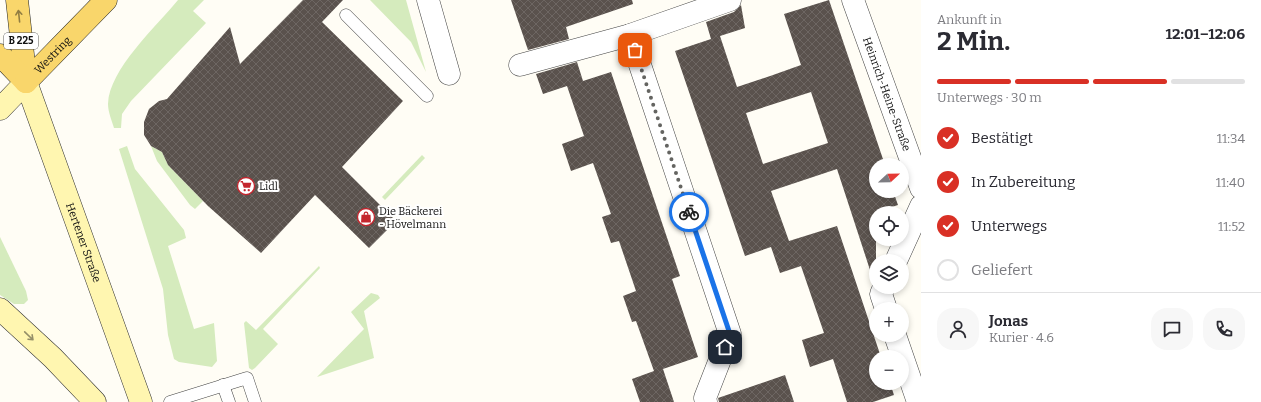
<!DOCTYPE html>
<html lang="de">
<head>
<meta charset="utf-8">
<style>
	:root { --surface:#fff; --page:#f7f7f7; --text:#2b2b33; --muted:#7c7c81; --line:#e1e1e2; --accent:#d93025 }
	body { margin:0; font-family:Bitter,serif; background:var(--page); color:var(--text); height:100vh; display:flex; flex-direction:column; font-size:15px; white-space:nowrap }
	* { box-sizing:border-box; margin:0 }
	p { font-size:13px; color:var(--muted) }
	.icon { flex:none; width:22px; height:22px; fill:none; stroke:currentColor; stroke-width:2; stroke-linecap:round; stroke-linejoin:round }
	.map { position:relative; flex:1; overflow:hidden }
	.panel { display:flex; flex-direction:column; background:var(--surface); width:340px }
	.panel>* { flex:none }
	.needle { width:26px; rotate:68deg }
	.buttons { position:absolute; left:869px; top:158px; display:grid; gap:8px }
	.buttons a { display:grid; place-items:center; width:40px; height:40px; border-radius:50%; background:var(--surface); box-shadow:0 2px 6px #0003; font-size:20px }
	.pin { position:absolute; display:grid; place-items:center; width:34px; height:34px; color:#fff; margin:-17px; border-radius:8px; box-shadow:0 2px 6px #0006 }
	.courier { position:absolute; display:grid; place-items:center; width:40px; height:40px; margin:-20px; border:3px solid #1a73e8; border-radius:50%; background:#fff; color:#222; box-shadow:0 1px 5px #0007 }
	.head em { font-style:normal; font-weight:700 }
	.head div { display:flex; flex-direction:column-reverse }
	.head { display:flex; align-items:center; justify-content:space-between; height:68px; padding:0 16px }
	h1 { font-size:26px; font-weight:700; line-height:30px }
	.bar { display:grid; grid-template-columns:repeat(4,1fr); gap:6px 4px; align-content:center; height:48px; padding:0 16px }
	.bar i { height:5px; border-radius:3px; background:var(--line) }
	.bar .selected { background:var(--accent) }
	.bar p { grid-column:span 4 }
	.line { display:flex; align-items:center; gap:10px; padding:0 16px; border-top:1px solid var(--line) }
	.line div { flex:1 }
	.round { display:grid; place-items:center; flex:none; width:42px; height:42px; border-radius:16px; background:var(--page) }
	ol { padding:0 16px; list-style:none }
	li { display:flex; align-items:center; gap:12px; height:44px }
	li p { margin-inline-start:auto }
	li .icon { padding:4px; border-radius:50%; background:var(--accent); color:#fff; stroke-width:4 }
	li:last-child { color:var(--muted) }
	li i { width:22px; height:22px; border:2px solid var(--line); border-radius:50% }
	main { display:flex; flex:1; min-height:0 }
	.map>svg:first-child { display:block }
</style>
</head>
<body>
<main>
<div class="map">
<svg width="921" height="402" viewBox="0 0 921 402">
	<defs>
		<pattern id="building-cross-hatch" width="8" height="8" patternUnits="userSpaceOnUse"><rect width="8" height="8" fill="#5a524d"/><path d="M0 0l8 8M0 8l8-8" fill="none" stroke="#6d6662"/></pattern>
	</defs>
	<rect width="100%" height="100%" fill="#fffdf5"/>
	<g fill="#d5ebbd">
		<path d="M178 0H204L193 11 206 23 131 101 122 114 121 128H114C112 121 108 112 108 104 109 69 157 26 178 0Z"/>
		<polygon points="370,0 406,0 426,72 411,42"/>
		<polygon points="127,146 135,169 184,230 186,238 168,246 194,329 214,323 217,361 212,367 179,362 174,359 168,335 163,289 119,149"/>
		<polygon points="151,146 162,152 168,165 203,201 195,209 190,205 157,161"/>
		<polygon points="422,155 425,158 385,200 382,197"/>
		<polygon points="0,237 26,291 28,300 24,304 14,304 0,295"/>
		<polygon points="319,266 320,268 263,329 278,344 255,368 252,370 249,368 244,323 246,321 256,330"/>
		<polygon points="371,293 378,295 380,298 364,311 374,358 317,377 364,329 351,312"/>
	</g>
	<g fill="url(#building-cross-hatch)" fill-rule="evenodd">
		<polygon points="303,0 343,0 322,22 403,101 342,167 396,221 369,248 315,195 261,253 208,206 168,165 162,152 151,146 144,135 144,122 149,109 159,101 167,99 230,27 240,64"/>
		<polygon points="511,0 632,0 633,4 566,27 569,39 528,50"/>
		<path d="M829 0 885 165H876V191H893L898 205 876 212V272L871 273 837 169 771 191 789 241 837 226 881 357H876V383H890L894 395 873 402H847L833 359 810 367 802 340 824 333 801 266 780 273 771 247 745 256 675 51 711 39 706 22 734 12 741 5 745 28 720 36 737 87 773 75 801 65 784 14ZM811 92 828 143 763 164 746 113Z"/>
		<polygon points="577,62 583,81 611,72 680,276 672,279 698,357 663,369 674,402 640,402 632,379 654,371 636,321 632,322 623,296 636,291 619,241 611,243 602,217 611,214 593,163 571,171 562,144 584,136 567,86 543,94 536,74"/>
		<polygon points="785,375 794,402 719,402 718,398"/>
	</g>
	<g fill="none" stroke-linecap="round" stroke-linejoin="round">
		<g stroke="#444" stroke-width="13">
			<g id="service">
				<polyline points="346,15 427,96"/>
				<polyline points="223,385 229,402"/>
				<polyline points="170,402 247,378 255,402"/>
			</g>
		</g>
		<g stroke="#444" stroke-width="23">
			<g id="minor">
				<polyline points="428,0 449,74"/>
				<path id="s1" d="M853 0 921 188"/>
				<polyline points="520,65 630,35"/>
				<polyline points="896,261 921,206"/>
				<polyline points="884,287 881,294 886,309"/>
				<polyline points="895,335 918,402"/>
				<polyline points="706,402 705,398 730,334 630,35 730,0"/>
			</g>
		</g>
		<g stroke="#333" stroke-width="23">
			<g id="secondary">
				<path id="s2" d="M0 109 26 82 141 402"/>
				<polyline points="0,309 53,358 95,402"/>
			</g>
		</g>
		<g stroke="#222" stroke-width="23">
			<g id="primary">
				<polyline points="17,0 26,82"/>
				<polyline points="0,55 26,82"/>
				<path id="s3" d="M26 82 106 0"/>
			</g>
		</g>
		<use href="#service" stroke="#fff" stroke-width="12"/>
		<use href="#minor" stroke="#fff" stroke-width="22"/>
		<use href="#secondary" stroke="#fff6b0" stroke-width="22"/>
		<use href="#primary" stroke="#f9d66b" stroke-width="22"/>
	</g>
	<defs><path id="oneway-shaft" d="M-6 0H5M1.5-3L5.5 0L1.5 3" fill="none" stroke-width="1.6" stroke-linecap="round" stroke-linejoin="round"/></defs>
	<use stroke="#917d42" href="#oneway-shaft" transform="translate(19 16) rotate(-96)"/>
	<use stroke="#948f68" href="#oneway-shaft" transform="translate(29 336) rotate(44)"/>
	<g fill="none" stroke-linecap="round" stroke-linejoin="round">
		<polyline stroke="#646461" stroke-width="4" stroke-dasharray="0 7.2" points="635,50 689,212"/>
		<polyline stroke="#1a73e8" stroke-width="5" points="689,212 730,334 725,347"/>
	</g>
	<defs>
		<g id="supermarket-ring" transform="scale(0.9)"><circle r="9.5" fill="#fff" stroke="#c4262e" stroke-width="1.5"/><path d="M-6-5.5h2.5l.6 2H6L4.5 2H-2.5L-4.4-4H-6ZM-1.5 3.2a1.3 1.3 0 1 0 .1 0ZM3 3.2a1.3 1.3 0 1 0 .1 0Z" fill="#c4262e"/></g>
		<g id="shop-ring" transform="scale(0.9)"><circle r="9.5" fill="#fff" stroke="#c4262e" stroke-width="1.5"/><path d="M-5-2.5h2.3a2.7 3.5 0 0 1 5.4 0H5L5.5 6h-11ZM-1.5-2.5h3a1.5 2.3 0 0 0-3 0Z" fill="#c4262e"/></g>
	</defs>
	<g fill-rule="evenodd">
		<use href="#supermarket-ring" x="246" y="186"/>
		<use href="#shop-ring" x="366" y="217"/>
	</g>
	<g text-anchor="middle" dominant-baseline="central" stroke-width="4" stroke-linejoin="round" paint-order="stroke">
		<rect fill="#fff" stroke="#585858" stroke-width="1" x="4" y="33" width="34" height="16" rx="3"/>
		<g font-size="10" font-weight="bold" fill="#111">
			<text x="21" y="41">B 225</text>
		</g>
		<g font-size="11" fill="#111" stroke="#fff">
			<text stroke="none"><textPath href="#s3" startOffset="38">Westring</textPath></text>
			<text stroke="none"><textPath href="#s1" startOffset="100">Heinrich-Heine-Straße</textPath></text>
			<text stroke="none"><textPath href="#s2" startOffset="208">Hertener Straße</textPath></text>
		</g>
		<g font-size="11" fill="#111" stroke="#fff" text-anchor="start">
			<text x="259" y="186">Lidl</text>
			<text x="379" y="211">Die Bäckerei<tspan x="379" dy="13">- Hövelmann</tspan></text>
		</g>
	</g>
</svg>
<div class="buttons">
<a><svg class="needle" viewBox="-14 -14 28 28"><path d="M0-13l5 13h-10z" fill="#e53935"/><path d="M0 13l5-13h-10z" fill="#7c7c81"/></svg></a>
<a><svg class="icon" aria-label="locate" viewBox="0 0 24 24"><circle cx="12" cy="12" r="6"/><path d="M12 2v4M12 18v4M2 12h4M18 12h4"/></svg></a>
<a><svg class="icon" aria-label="layers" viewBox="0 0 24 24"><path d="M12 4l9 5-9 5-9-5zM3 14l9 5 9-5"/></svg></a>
<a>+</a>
<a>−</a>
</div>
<div class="pin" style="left:635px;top:50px;background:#ea580c"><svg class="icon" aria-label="bag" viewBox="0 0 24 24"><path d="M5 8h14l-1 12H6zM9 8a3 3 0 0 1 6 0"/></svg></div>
<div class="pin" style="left:725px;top:347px;background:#1f2937"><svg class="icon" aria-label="home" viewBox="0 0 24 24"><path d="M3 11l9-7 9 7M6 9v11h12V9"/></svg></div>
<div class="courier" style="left:689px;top:212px"><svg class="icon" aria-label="bike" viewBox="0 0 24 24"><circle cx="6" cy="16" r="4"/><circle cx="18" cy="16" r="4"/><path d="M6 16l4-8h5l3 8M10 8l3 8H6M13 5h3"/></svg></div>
</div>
<section class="panel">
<div class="head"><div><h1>2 Min.</h1><p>Ankunft in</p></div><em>12:01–12:06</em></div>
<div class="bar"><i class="selected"></i><i class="selected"></i><i class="selected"></i><i></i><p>Unterwegs · 30 m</p></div>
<ol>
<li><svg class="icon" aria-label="check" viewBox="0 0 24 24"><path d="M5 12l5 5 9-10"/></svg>Bestätigt<p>11:34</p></li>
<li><svg class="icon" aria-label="check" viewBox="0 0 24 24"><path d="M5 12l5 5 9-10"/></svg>In Zubereitung<p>11:40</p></li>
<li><svg class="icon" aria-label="check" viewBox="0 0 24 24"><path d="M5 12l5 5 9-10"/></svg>Unterwegs<p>11:52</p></li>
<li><i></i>Geliefert</li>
</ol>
<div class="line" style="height:72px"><a class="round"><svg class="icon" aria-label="person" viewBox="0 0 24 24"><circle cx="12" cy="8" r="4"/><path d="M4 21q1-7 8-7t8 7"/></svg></a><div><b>Jonas</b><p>Kurier · 4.6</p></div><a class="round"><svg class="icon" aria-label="chat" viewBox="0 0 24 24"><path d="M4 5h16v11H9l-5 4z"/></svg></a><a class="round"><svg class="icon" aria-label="phone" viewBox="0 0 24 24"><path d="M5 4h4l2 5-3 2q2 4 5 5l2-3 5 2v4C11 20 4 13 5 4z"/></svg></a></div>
</section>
</main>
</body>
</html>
